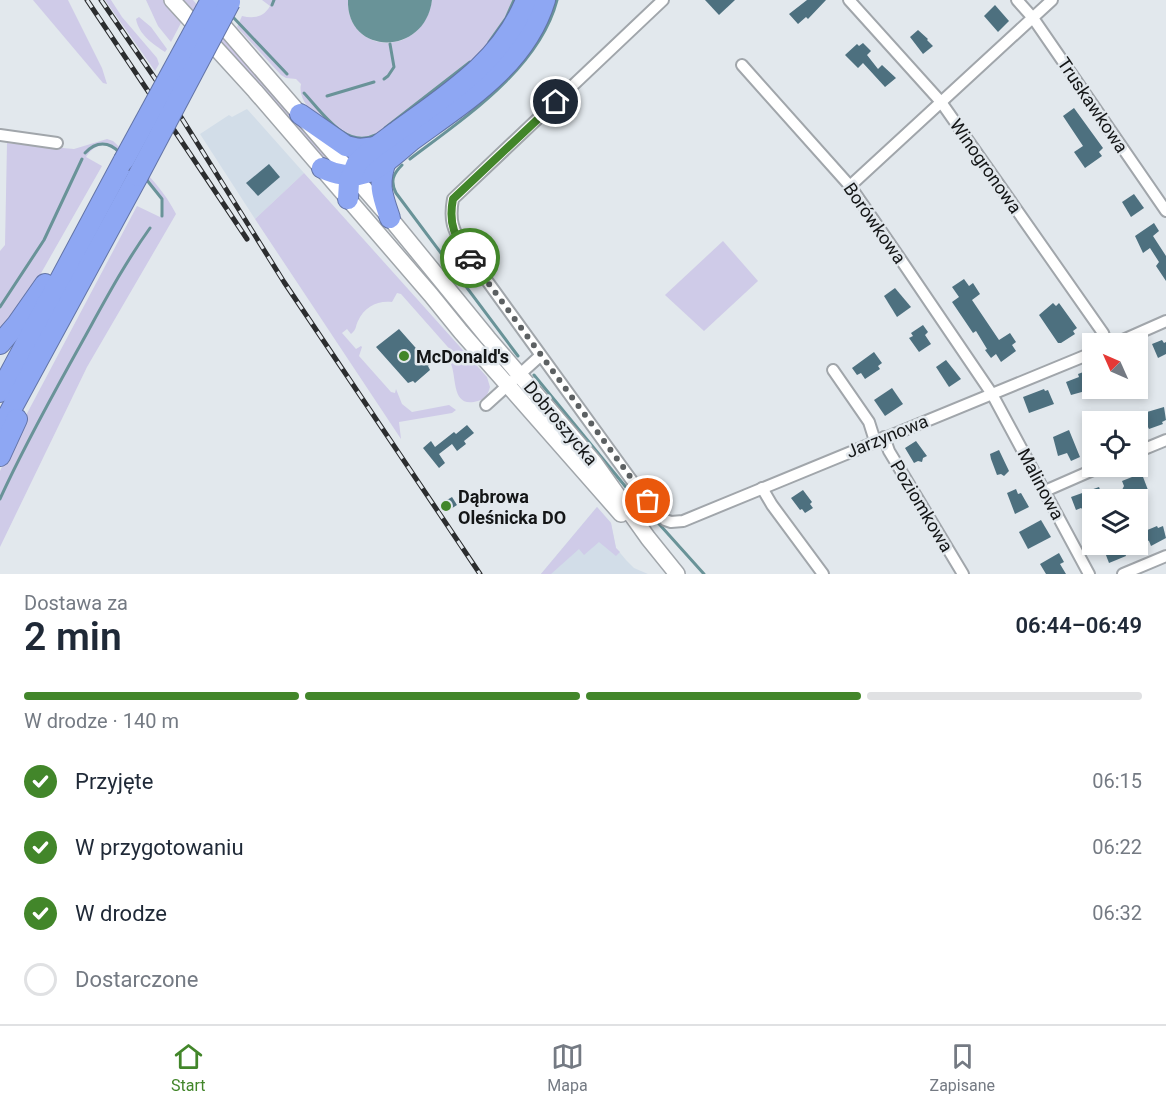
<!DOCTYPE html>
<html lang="pl">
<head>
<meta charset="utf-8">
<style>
	:root { --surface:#fff; --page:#f6f6f7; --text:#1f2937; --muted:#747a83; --line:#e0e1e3; --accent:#42862a }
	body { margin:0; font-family:Roboto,sans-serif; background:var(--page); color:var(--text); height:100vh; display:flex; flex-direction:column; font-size:22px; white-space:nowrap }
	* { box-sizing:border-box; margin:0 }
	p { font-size:20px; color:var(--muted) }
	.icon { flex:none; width:33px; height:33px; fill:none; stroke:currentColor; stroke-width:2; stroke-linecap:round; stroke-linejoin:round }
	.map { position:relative; height:574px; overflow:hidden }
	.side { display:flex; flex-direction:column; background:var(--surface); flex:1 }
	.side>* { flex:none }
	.needle { width:39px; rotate:315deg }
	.fabs { position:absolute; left:1082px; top:333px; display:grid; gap:12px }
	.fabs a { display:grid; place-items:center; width:66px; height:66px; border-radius:0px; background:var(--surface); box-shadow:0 3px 9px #0003; font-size:30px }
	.pin { position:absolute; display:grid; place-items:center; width:51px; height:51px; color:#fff; margin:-26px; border:3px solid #fff; border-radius:50%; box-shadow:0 2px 6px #0007 }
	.courier { position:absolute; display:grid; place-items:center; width:60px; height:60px; margin:-30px; border:4px solid #42862a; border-radius:50%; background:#fff; color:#222; box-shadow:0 2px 8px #0007 }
	.headline em { font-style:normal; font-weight:600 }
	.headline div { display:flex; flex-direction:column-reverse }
	.headline { display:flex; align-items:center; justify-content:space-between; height:102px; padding:0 24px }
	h1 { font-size:39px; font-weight:600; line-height:45px }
	.bar { display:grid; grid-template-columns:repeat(4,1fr); gap:9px 6px; align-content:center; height:72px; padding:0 24px }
	.bar i { height:8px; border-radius:4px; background:var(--line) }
	.bar .selected { background:var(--accent) }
	.bar p { grid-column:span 4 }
	ol { padding:0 24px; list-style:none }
	li { display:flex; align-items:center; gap:18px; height:66px }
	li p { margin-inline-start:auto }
	li .icon { padding:6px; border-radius:50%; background:var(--accent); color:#fff; stroke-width:4 }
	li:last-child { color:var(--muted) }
	li i { width:33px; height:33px; border:3px solid var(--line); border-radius:50% }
	.menu { display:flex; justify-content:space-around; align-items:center; height:84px; border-top:2px solid var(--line); background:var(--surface); font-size:16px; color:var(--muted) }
	.menu a { display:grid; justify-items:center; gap:3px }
	.menu .selected { color:var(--accent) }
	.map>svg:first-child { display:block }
</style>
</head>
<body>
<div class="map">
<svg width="1166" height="574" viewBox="0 0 1166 574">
	<rect width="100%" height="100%" fill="#e2e8ed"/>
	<g fill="#d2dde8">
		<polygon points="247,109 304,173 255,219 200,134 229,115 232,117"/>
		<polygon points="597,507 611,523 616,548 626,560 634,568 648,574 541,574"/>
	</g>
	<g fill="#cfcbe8">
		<polygon points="33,0 68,0 102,68 107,84 103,83"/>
		<polygon points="105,0 111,0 122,17 157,58 159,64 155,71"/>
		<polygon points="146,0 165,0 182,21 171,42 158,26"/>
		<polygon points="180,0 193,0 340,168 327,161 245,68"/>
		<path d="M262 0H348C346 55 423 59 432 0H520L515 13 464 75 363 144C343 133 295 111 301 84L296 79 286 78 281 75 237 27 242 16C254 19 264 17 270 6Z"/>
		<path d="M139 17 151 27 167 49 165 52C153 44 139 35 136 19Z"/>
		<path d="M107 139 113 141C137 164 161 184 176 214L87 367 0 547V471L23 421 137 206 160 217C162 211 164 205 161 198 156 189 119 151 110 147 100 142 91 149 86 157L102 166 40 275 0 329V251L5 245 7 143 74 149Z"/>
		<path d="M304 173 487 377 490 387C488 394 486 399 478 401 451 409 457 378 451 364L454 354 401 294 397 293 392 302C378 300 364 307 358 321 355 327 357 329 351 334L347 329 342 333 356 349 361 346 362 347 359 356 391 392 395 393 396 389 402 404 412 412 449 405 456 410 452 413 399 422 401 439 255 219Z"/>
		<polygon points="723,241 758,281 704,331 665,295"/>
		<polygon points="597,507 611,523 616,548 620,552 616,556 599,542 584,555 579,549 551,574 541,574"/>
	</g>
	<path fill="#699398" d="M348 0H432C425 57 346 56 348 0Z"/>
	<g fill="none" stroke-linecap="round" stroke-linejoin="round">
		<g stroke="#699398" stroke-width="3">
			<polyline points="272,5 274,0"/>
			<polyline points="232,16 287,74"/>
			<polyline points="489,42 506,18 514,0"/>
			<polyline points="384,79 388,76 394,67 390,44"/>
			<path d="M304 93C321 111 346 150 375 135"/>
			<polyline points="327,96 374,82"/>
			<polyline points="385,128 470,62"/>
			<path d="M85 153C96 141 109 141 120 153"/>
			<path d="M410 159C464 118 539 69 557 0"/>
			<path d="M402 165C393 174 390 181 396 193L518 356"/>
			<polyline points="146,179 162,199 162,216"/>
			<polyline points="0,307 44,240 82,159"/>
			<polyline points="534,375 625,486 704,574"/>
			<path d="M0 499C23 448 50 400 77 351 100 310 122 267 150 228"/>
		</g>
	</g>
	<g fill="#4d707f">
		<polygon points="705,0 735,0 719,15"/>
		<polygon points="807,0 826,0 808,19 806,17 798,24 789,14"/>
		<polygon points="995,5 1009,21 998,32 984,16"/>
		<polygon points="918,30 928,39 927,40 933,46 923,54 910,37"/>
		<polygon points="863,43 871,51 867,55 878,69 882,65 896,78 885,87 863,63 858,68 845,55 857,44 859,46"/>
		<polygon points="1074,108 1103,148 1099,152 1102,156 1085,168 1074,152 1083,146 1063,116"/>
		<polygon points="269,164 280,177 258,196 246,183"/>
		<polygon points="1134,194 1144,208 1131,217 1122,202"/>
		<polygon points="1154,223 1159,231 1153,236 1166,256 1166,281 1156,266 1159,262 1150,248 1143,253 1135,236"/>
		<polygon points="964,279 969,286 973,283 980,294 972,300 999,340 1010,333 1016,342 1012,345 1016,351 1001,362 996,354 991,358 985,350 987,349 976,331 973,333 952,302 959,297 952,287"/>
		<polygon points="895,288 911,307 897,317 884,296"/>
		<polygon points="1053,303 1056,306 1059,303 1077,328 1073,331 1075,334 1061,343 1058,343 1039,315"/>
		<polygon points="923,325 928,332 925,335 931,344 919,352 909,338 913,336 911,333"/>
		<polygon points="399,329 430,364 428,366 430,370 415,383 413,381 408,383 376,347"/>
		<polygon points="1162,340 1164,343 1166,342 1166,354 1158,358 1152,344"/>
		<polygon points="874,352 882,363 878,366 880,369 865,379 861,373 857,375 852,368"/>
		<polygon points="946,360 961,379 949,387 936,367"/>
		<polygon points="1086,371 1092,381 1092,386 1088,388 1089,390 1071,395 1066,382 1079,377 1078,374"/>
		<polygon points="892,388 903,404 885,416 874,400"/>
		<polygon points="1044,389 1045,391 1048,390 1054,404 1029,413 1023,397"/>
		<polygon points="1164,407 1166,420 1162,422 1163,424 1149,429 1143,417 1148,415 1147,412"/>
		<polygon points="467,425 474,433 464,441 466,444 457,451 452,444 439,454 445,463 439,468 423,448 431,441 435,447 454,432 456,434"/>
		<polygon points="1069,430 1080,457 1071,461 1067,453 1058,456 1053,437"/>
		<polygon points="916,441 927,456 923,458 922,462 918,461 914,463 905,448"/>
		<polygon points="999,450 1009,471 1004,476 1001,474 997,475 991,459 990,454"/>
		<polygon points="1140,469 1148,490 1128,496 1126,491 1122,490 1124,486 1122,481 1132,477 1130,473"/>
		<polygon points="1099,487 1104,500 1092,500 1092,508 1087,513 1081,508 1076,510 1071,497"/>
		<polygon points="1016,489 1018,494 1021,493 1029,507 1015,514 1007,493"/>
		<polygon points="803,490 812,502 810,504 813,508 805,513 802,509 800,510 791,498"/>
		<polygon points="452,497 457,505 446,512 440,504"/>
		<polygon points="1041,520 1051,537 1028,549 1019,532"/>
		<polygon points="1157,526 1158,528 1163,526 1166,538 1151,546 1149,541 1145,539 1147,536 1145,531"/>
		<polygon points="1116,544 1122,544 1126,556 1109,563 1104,550"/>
		<polygon points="1059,553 1064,562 1060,564 1066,574 1046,574 1040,564"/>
	</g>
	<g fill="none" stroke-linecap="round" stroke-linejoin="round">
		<g stroke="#a1a6ab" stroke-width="14">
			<g id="street">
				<path d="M663 0 453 199C449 221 453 229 464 249L635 485 665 520 671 522 683 521 1092 353"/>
				<polyline points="849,0 941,102 1103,333 1107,344"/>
				<polyline points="1017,0 1033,18 1166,211"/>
				<polyline points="742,65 850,186 899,257 992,394 1089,574"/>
				<polyline points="0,135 57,143"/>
				<polyline points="850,186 1052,0"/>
				<polyline points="1114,344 1166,321"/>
				<polyline points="833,370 869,422 875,441"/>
				<polyline points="486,405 540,356"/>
				<polyline points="884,437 889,451 963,574"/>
				<polyline points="1137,452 1166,440"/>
				<polyline points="762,488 772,505 823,574"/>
				<polyline points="1045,491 1102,466"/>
				<polyline points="1123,574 1166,556"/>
			</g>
		</g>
		<g stroke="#a1a6ab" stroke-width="18">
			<g id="secondary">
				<polyline points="172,0 255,91 431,295 461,332 621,514"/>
				<polyline points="214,15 390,218 488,338 594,462 648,538 677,574"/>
			</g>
		</g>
		<g stroke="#6374a6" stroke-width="22">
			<g id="highway">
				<polyline points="300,114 346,146 359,149 376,147"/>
				<path d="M387 159C377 183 382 195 390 218"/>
				<path d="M322 168C334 174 352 178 366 173 380 169 399 151 411 141 464 102 525 66 545 0"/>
				<path d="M348 199 349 182 357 163C368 151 383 142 396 132 447 95 502 61 526 0"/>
				<polyline points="0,344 17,324 45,284"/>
				<polyline points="0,392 124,160"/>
				<polyline points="0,430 138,176"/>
				<polyline points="0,456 17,419"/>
			</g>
		</g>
		<use href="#street" stroke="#fff" stroke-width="10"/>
		<use href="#secondary" stroke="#fff" stroke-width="15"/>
		<use href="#highway" stroke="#8ea7f3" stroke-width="20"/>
		<g stroke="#2b2d2f" stroke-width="5">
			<g id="rail">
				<polyline points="87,0 247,239"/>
				<polyline points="101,0 176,109 284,282 480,574"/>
			</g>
		</g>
		<use href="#rail" stroke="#e2e8ed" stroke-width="3" stroke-dasharray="9" stroke-linecap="butt"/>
		<g stroke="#6374a6" stroke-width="22" stroke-linecap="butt">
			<g id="highway-bridge">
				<polyline points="124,160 211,0"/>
				<polyline points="138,176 230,2"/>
			</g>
		</g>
		<use href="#highway-bridge" stroke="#8ea7f3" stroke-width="20"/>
	</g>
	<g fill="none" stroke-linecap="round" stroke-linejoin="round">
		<polyline stroke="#5c6062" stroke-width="6" stroke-dasharray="0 10.8" points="470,258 648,501"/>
		<path stroke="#42862a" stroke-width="8" d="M470 258C455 238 448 224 453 199L556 102"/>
	</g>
	<g fill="#42862a" stroke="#e2e8ed" stroke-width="2">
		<circle cx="404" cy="356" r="6"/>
		<circle cx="446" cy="506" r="6"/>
	</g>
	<g text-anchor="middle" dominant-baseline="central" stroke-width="5" stroke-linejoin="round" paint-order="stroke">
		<g font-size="18" fill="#141617" stroke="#e2e8ed">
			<text transform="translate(1093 105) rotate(56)">Truskawkowa</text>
			<text transform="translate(986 166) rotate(55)">Winogronowa</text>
			<text transform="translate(875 223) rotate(55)">Borówkowa</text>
			<text transform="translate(561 423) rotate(50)">Dobroszycka</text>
			<text transform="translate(887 436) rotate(-22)">Jarzynowa</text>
			<text transform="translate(1041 484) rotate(62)">Malinowa</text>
			<text transform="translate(922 506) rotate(59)">Poziomkowa</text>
		</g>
		<g font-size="18" font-weight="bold" fill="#141617" stroke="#e2e8ed" text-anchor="start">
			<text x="416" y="356">McDonald's</text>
			<text x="458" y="496">Dąbrowa<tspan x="458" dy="21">Oleśnicka DO</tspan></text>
		</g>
	</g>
</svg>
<div class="fabs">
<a><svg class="needle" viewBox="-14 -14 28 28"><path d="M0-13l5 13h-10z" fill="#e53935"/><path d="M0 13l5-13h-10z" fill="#747a83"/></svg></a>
<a><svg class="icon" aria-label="locate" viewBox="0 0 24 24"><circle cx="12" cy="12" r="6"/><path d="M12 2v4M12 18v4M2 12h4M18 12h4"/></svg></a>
<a><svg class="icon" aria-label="layers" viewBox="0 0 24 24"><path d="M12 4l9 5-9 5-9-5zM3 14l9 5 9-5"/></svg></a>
</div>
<div class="pin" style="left:648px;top:501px;background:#ea580c"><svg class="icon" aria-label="bag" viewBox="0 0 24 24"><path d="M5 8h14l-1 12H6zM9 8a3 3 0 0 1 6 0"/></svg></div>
<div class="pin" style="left:556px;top:102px;background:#1f2937"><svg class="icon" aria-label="home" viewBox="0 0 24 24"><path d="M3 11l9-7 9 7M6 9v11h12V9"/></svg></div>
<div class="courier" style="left:470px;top:258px"><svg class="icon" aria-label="car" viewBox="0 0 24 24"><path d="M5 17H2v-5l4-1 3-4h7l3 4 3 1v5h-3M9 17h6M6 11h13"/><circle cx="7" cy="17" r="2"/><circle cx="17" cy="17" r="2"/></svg></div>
</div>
<section class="side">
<div class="headline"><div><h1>2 min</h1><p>Dostawa za</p></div><em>06:44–06:49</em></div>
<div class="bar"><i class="selected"></i><i class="selected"></i><i class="selected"></i><i></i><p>W drodze · 140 m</p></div>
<ol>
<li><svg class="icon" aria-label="check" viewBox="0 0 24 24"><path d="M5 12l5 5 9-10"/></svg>Przyjęte<p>06:15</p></li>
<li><svg class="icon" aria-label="check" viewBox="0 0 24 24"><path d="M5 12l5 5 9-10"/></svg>W przygotowaniu<p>06:22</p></li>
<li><svg class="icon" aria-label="check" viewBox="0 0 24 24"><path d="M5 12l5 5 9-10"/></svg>W drodze<p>06:32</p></li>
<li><i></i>Dostarczone</li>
</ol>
</section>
<nav class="menu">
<a class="selected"><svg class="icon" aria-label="home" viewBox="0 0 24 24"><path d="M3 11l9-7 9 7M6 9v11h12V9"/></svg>Start</a>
<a><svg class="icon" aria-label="map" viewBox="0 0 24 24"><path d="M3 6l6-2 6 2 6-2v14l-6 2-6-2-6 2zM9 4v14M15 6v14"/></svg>Mapa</a>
<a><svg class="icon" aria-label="saved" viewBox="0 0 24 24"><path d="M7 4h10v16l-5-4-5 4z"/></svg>Zapisane</a>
</nav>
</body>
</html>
